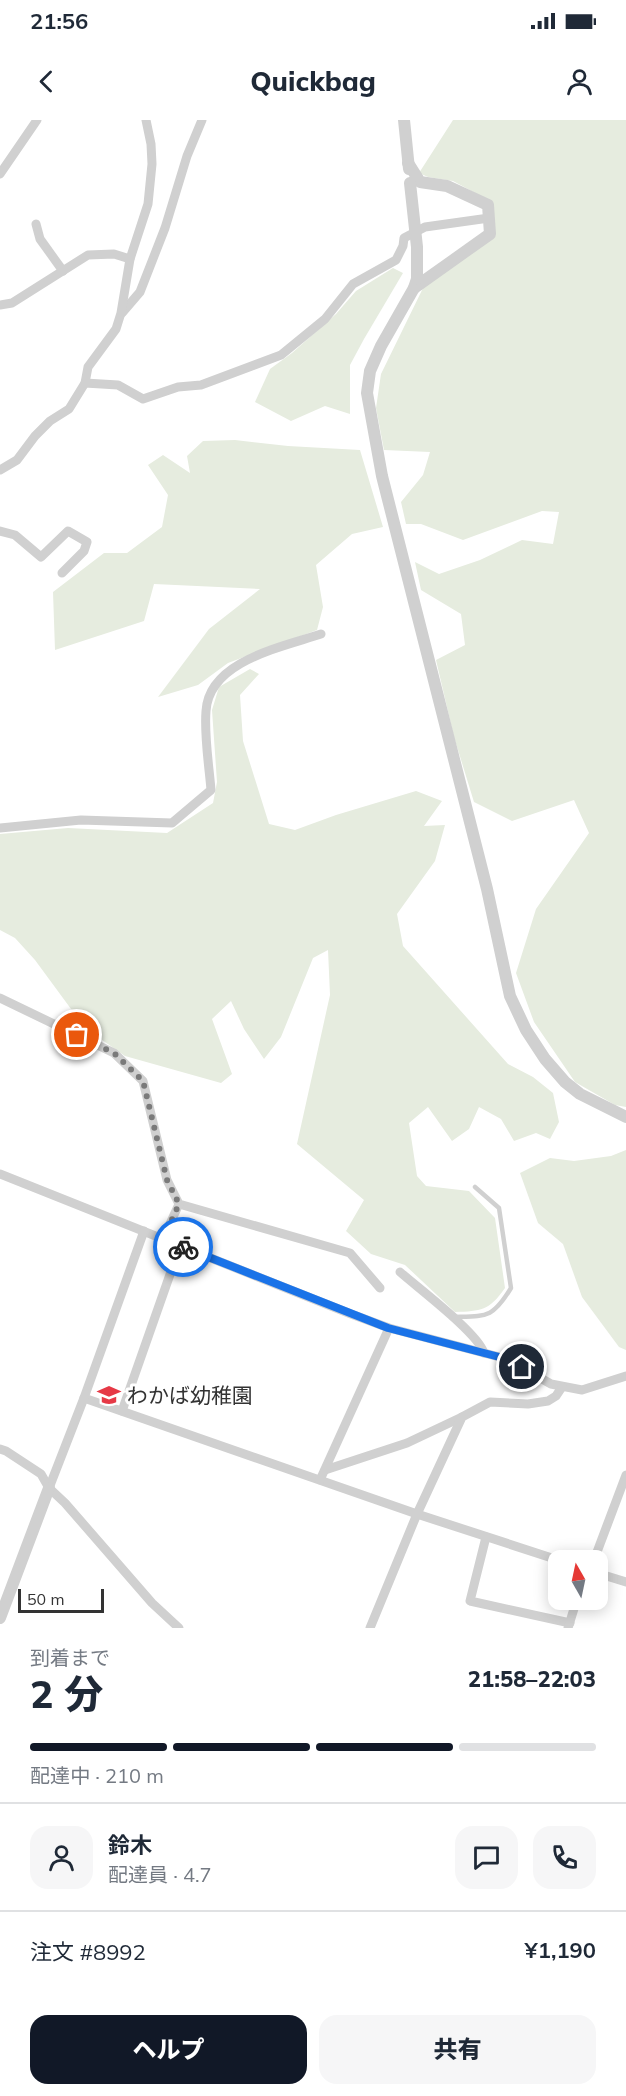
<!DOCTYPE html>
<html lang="ja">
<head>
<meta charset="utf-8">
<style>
	:root { --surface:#fff; --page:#f6f6f7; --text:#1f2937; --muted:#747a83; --line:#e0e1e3; --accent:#111827 }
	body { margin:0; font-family:Mulish,"Noto Sans JP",sans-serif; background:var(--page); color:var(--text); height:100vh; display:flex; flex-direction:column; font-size:22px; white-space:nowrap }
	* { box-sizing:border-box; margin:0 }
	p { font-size:20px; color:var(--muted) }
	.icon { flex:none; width:33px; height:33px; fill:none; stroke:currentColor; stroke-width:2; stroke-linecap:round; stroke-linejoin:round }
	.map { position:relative; height:1508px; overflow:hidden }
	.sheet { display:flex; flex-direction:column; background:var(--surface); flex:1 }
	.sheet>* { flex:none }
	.needle { width:39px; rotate:351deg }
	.controls { position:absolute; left:548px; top:1430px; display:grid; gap:12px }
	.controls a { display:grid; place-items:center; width:60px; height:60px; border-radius:12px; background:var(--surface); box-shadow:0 3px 15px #0003; font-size:30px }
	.scale { position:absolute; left:18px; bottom:15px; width:86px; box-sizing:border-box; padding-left:6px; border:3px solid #333; border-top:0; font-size:16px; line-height:21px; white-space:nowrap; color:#333; -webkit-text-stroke:4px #fff; paint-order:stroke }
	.pin { position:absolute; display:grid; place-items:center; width:51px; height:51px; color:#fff; margin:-26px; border:3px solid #fff; border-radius:50%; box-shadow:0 2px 6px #0007 }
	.courier { position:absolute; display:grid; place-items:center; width:60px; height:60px; margin:-30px; border:4px solid #1a73e8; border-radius:50%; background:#fff; color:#222; box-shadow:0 2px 8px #0007 }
	.overview em { font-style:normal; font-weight:800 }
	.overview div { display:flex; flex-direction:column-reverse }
	.overview { display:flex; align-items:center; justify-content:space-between; height:102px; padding:0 30px }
	h1 { font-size:39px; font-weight:800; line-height:45px }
	.bar { display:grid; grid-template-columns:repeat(4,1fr); gap:9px 6px; align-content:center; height:72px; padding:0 30px }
	.bar i { height:8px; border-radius:4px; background:var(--line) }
	.bar .on { background:var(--accent) }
	.bar p { grid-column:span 4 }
	.line { display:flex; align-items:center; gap:15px; padding:0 30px; border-top:2px solid var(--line) }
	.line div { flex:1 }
	.round { display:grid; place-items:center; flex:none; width:63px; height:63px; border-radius:18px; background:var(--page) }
	.button { display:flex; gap:12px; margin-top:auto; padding:12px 30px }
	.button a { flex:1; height:69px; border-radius:18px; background:var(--accent); color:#fff; font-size:24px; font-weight:800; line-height:69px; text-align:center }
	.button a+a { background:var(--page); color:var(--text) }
	.status { display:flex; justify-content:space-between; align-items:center; height:42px; padding:0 30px; background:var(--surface); direction:ltr }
	.status svg { height:16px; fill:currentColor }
	header { display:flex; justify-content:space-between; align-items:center; height:78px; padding:0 30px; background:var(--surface); font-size:27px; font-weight:800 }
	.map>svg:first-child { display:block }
</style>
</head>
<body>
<div class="status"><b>21:56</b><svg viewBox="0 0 49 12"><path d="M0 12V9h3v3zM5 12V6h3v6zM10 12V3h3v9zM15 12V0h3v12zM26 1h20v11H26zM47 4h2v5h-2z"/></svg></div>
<header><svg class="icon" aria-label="back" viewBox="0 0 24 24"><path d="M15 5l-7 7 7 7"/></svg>Quickbag<svg class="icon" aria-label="person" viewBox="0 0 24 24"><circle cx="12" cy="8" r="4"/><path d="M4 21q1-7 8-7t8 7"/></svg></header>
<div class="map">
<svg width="626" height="1508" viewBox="0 0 626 1508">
	<rect width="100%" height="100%" fill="#fff"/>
	<g fill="#e6ecdf">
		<polygon points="453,0 626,0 626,987 615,985 575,962 534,902 516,853 536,789 589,713 574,680 512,701 474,682 454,617 436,540 465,525 461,494 421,470 415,442 439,454 480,440 522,420 553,424 559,392 542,391 463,420 421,404 406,404 401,382 423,355 430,332 384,330 376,288 381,254 425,164 495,114 492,82 453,61 428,57 419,53"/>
		<polygon points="393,148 403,153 364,219 350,245 350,294 325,286 291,301 255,282 270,249 292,233 336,194 356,171"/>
		<polygon points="235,320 288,326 360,330 383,407 352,414 316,445 323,487 317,510 228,543 198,565 158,577 209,509 260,469 154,464 144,501 55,530 53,472 104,433 127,433 162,407 168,375 148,345 163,335 190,353 187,336 203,321"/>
		<path d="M250 549 259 554 240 575 243 621 269 704 295 710 336 695 416 671 442 681 424 706 445 705 435 741 397 794 403 826 508 944 533 957 553 973 559 1002 550 1019 536 1013 514 1021 501 999 479 987 469 1009 452 1021 428 987 409 1003 417 1056 426 1066 469 1071 495 1098 505 1168C489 1191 481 1191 455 1192L405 1145 371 1134 346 1111 364 1080 297 1024 330 875 328 830 313 838 281 917 264 939 244 909 231 881 212 899 232 954 221 963 125 936 85 908 35 840 15 818 0 810V714L68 708 167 713 213 683 217 662 212 590 219 567Z"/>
		<polygon points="626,1030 626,1230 619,1227 582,1177 563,1124 538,1103 520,1053 550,1038 574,1041 611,1036"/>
	</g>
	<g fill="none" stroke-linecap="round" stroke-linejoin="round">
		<path stroke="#d0d0d0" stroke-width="4.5" d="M454 1197C487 1196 493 1198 511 1168L499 1088 475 1067"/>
		<g stroke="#d0d0d0" stroke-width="9">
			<polyline points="0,54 37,0"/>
			<polyline points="36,104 40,119 63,151"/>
			<polyline points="0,185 12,183 88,135 114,134 130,139"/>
			<polyline points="122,193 140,172 165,108 187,36 202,0"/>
			<polyline points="85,263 118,265 143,279 178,267 201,265 281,235 325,199 353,164 396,140 403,126 404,118 425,107 489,98"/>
			<polyline points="0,350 17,340 35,316 50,301 69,289 85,263 88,247 116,209 121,193 130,139 148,84 152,44 151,24 146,0"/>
			<polyline points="0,411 15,415 41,437 68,411 87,422 84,431 62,453"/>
			<path d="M0 708 81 700 172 703 211 670C209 645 204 616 206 591 209 541 282 527 321 514"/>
			<polyline points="0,878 114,933 143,961 167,1060 179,1084 350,1133 380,1168"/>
			<polyline points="0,1054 351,1194 389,1208 507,1239 551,1264 582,1270 626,1256"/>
			<polyline points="163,1119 179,1084"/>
			<path d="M400 1152C418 1168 478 1213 484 1233"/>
			<polyline points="84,1278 417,1394 558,1440"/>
			<polyline points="122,1291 180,1126"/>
			<polyline points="0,1329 6,1331 41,1354 49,1368 65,1383 152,1483 179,1508"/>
			<polyline points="325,1350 407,1323 462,1297"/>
			<polyline points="320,1360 389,1208"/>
			<polyline points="49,1368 84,1278 144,1111"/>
			<polyline points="486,1417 470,1481 570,1503"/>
			<polyline points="594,1440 626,1355"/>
			<polyline points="597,1453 626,1462"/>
			<polyline points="370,1508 417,1394 462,1297 490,1282 528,1284 548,1281 556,1276 562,1267"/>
			<polyline points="568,1508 577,1479"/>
		</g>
		<g stroke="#d0d0d0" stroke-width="12">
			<polyline points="404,0 409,49"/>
			<polyline points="408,43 420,62 447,66 488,85 490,114 414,168"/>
			<polyline points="417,159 414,168 381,226 370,251 367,273 382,356 487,769 510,876 526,910 545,939 565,962 580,974 626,997"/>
			<polyline points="0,1498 49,1368"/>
		</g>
		<polyline stroke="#d0d0d0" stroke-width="12" points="410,63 417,127 417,159"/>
	</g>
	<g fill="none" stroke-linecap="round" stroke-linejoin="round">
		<polyline stroke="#7a7a7a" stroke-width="6" stroke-dasharray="0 10.8" points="77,915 114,933 143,961 167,1060 179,1084 163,1119 183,1127"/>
		<polyline stroke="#1a73e8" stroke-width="8" points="183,1127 388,1208 507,1239 522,1247"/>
	</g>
	<defs>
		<g id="school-bare" transform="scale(1.8)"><path d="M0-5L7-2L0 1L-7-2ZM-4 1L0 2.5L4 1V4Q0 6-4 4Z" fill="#e63946" stroke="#fff" stroke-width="2.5" paint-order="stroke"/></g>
	</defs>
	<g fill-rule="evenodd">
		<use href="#school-bare" x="109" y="1275"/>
	</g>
	<g text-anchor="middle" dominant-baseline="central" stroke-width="6" stroke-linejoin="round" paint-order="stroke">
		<g font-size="21" fill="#333" stroke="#fff" text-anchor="start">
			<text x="127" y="1275">わかば幼稚園</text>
		</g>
	</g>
</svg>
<div class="controls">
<a><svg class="needle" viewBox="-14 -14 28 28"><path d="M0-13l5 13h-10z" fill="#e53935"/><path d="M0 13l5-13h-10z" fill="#747a83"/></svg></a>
</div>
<div class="scale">50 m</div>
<div class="pin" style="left:77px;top:915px;background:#ea580c"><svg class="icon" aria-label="bag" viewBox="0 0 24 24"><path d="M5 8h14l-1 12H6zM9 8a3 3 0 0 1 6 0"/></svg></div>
<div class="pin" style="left:522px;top:1247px;background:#1f2937"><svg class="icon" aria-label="home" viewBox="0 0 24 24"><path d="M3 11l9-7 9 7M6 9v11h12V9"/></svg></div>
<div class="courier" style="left:183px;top:1127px"><svg class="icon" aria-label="bike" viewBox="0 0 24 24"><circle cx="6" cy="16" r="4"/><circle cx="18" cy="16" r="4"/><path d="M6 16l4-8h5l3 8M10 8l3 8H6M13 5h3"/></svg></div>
</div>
<section class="sheet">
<div class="overview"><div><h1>2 分</h1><p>到着まで</p></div><em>21:58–22:03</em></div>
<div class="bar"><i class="on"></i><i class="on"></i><i class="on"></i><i></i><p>配達中 · 210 m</p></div>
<div class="line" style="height:108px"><a class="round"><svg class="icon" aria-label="person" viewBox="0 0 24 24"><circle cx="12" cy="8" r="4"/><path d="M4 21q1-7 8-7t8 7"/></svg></a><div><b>鈴木</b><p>配達員 · 4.7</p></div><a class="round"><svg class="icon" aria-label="chat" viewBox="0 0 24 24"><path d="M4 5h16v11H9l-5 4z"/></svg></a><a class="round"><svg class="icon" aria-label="phone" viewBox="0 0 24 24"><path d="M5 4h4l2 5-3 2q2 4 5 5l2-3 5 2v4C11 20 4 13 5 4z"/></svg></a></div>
<div class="line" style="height:78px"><div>注文 #8992</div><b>¥1,190</b></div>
<div class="button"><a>ヘルプ</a><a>共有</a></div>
</section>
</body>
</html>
